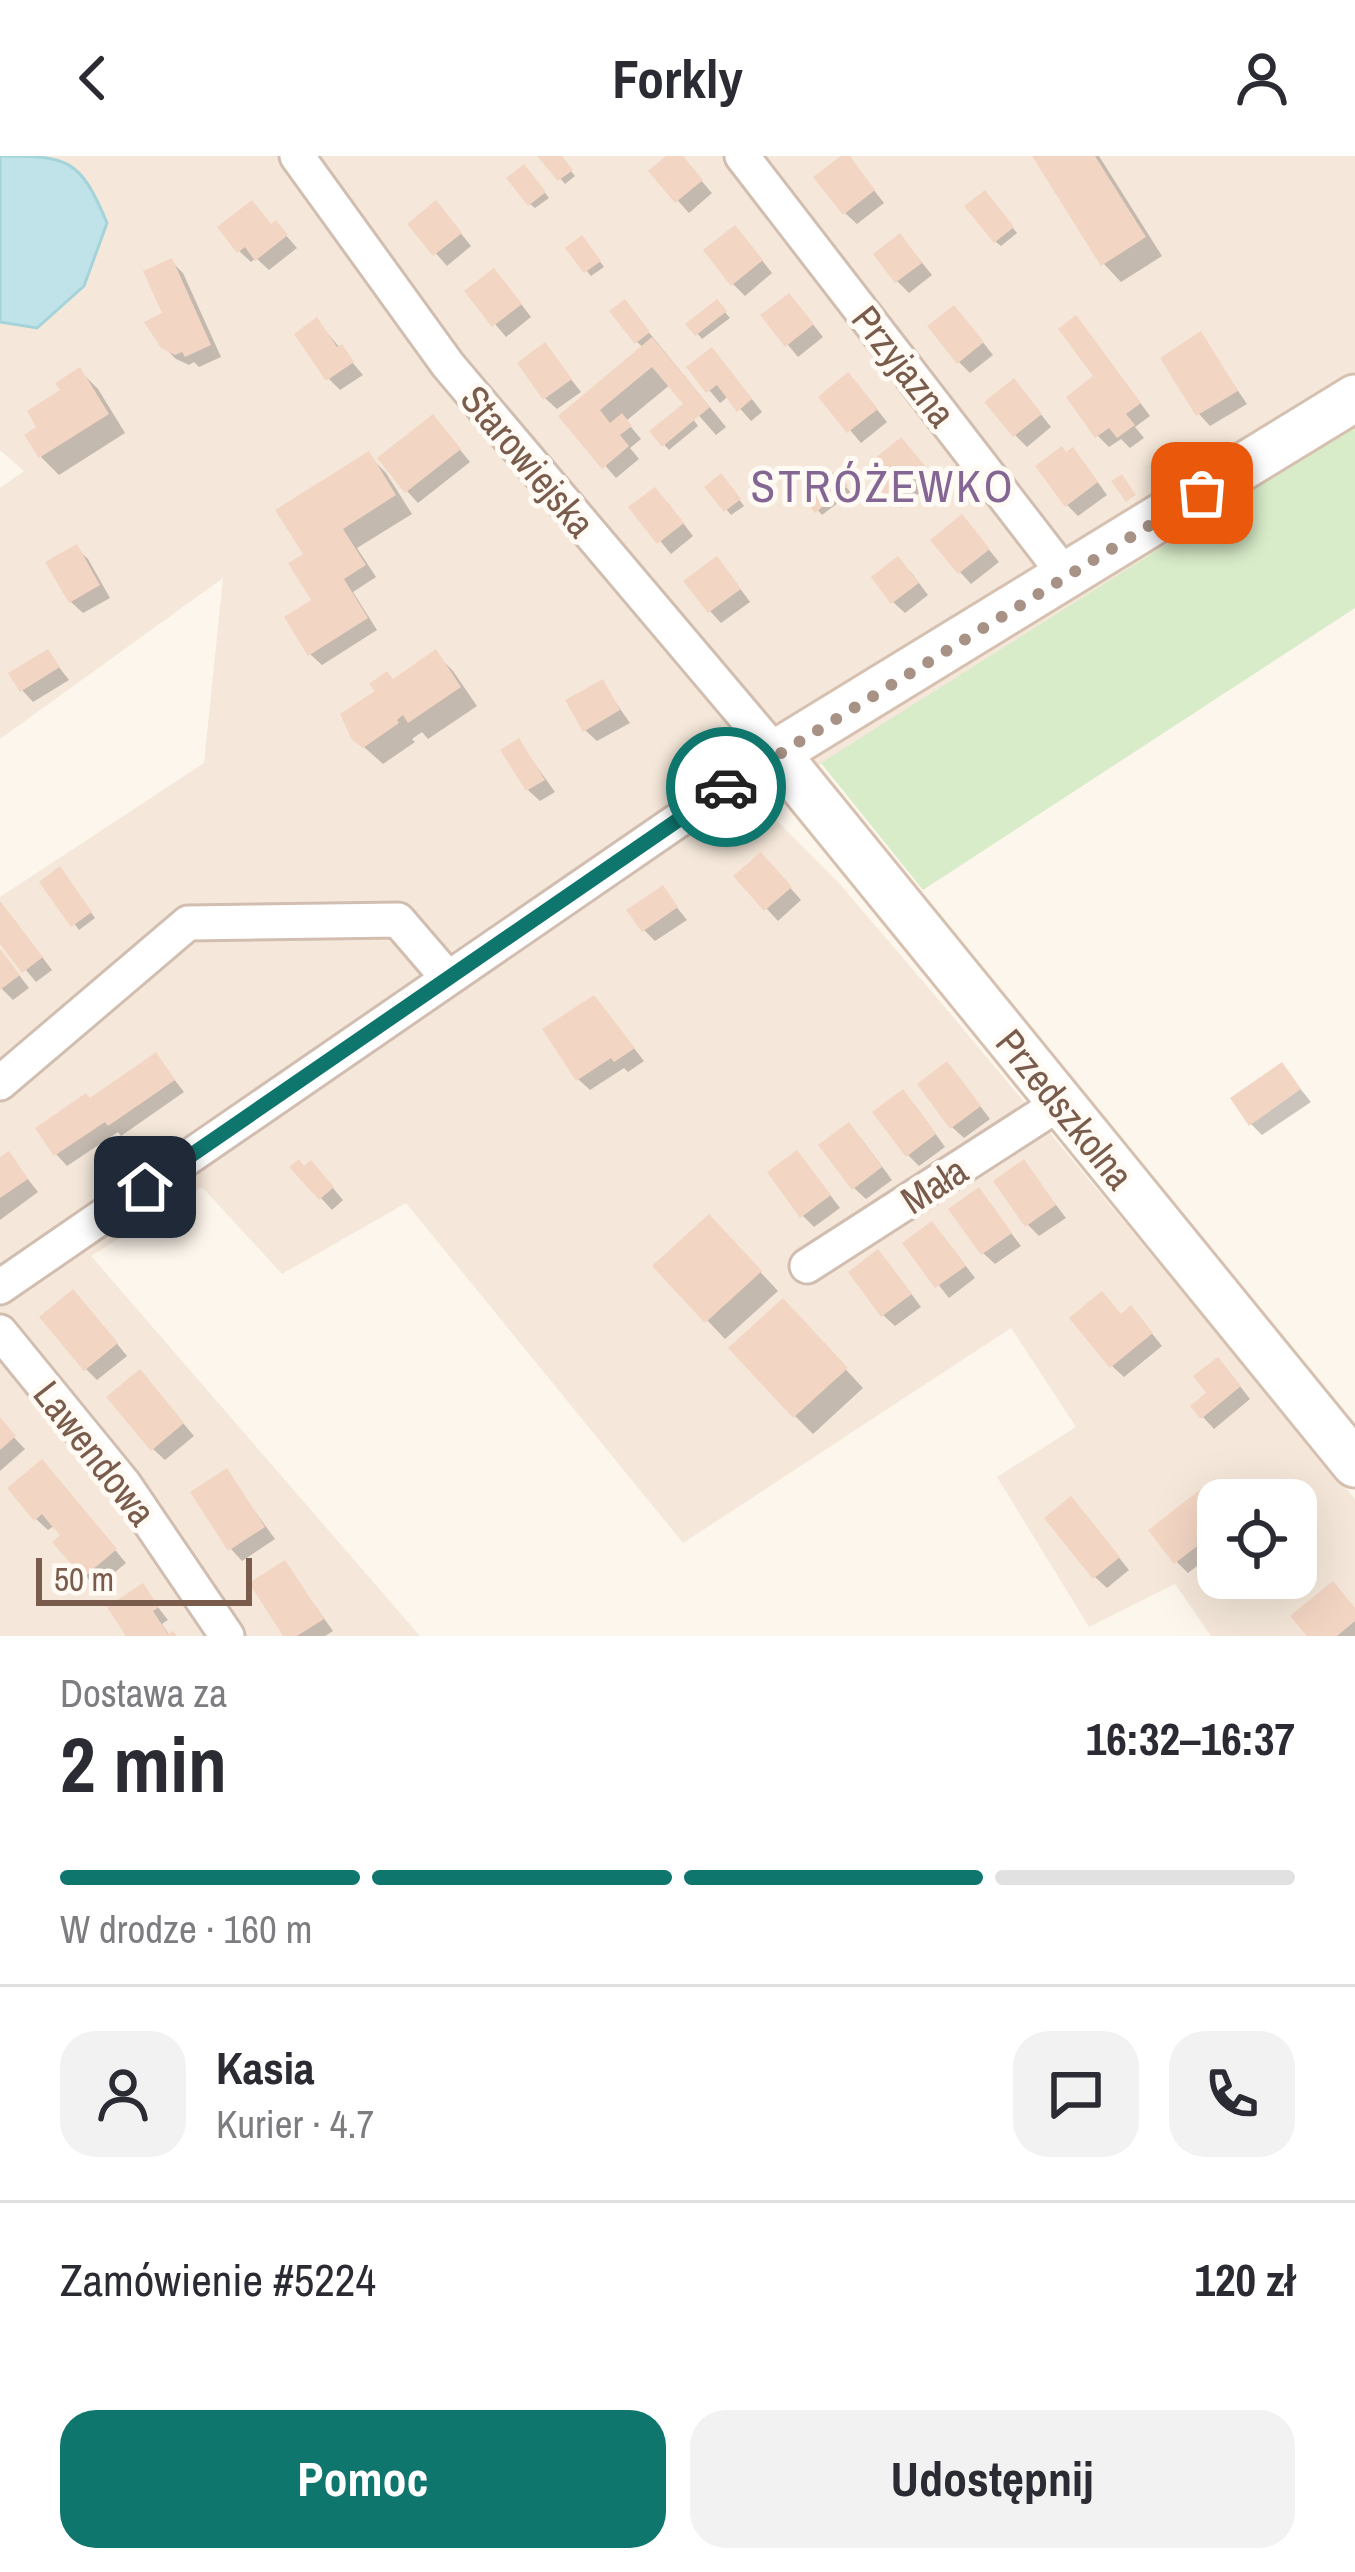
<!DOCTYPE html>
<html lang="pl">
<head>
<meta charset="utf-8">
<style>
	:root { --surface:#fff; --page:#f2f2f3; --text:#2b2b33; --muted:#7c7c81; --line:#e1e1e2; --accent:#0f766e }
	body { margin:0; font-family:"Archivo Narrow",sans-serif; background:var(--page); color:var(--text); height:100vh; display:flex; flex-direction:column; font-size:45px; white-space:nowrap }
	* { box-sizing:border-box; margin:0 }
	p { font-size:39px; color:var(--muted) }
	.icon { flex:none; width:66px; height:66px; fill:none; stroke:currentColor; stroke-width:2; stroke-linecap:round; stroke-linejoin:round }
	.map { position:relative; height:1480px; overflow:hidden }
	.sheet { display:flex; flex-direction:column; background:var(--surface); flex:1 }
	.sheet>* { flex:none }
	.tools { position:absolute; left:1197px; top:1323px; display:grid; gap:24px }
	.tools a { display:grid; place-items:center; width:120px; height:120px; border-radius:24px; background:var(--surface); box-shadow:0 12px 48px #0002; font-size:60px }
	.scale { position:absolute; left:36px; bottom:30px; width:216px; box-sizing:border-box; padding-left:12px; border:6px solid #7a5c4d; border-top:0; font-size:33px; line-height:42px; white-space:nowrap; color:#7a5c4d; -webkit-text-stroke:9px #fffaf3; paint-order:stroke }
	.pin { position:absolute; display:grid; place-items:center; width:102px; height:102px; color:#fff; margin:-51px; border-radius:24px; box-shadow:0 6px 18px #0006 }
	.courier { position:absolute; display:grid; place-items:center; width:120px; height:120px; margin:-60px; border:9px solid #0f766e; border-radius:50%; background:#fff; color:#222; box-shadow:0 3px 15px #0007 }
	.summary em { font-style:normal; font-weight:800 }
	.summary div { display:flex; flex-direction:column-reverse }
	.summary { display:flex; align-items:center; justify-content:space-between; height:204px; padding:0 60px }
	h1 { font-size:78px; font-weight:800; line-height:90px }
	.bar { display:grid; grid-template-columns:repeat(4,1fr); gap:18px 12px; align-content:center; height:144px; padding:0 60px }
	.bar i { height:15px; border-radius:9px; background:var(--line) }
	.bar .active { background:var(--accent) }
	.bar p { grid-column:span 4 }
	.line { display:flex; align-items:center; gap:30px; padding:0 60px; border-top:3px solid var(--line) }
	.line div { flex:1 }
	.round { display:grid; place-items:center; flex:none; width:126px; height:126px; border-radius:36px; background:var(--page) }
	.primary-button { display:flex; gap:24px; margin-top:auto; padding:24px 60px }
	.primary-button a { flex:1; height:138px; border-radius:36px; background:var(--accent); color:#fff; font-size:48px; font-weight:800; line-height:138px; text-align:center }
	.primary-button a+a { background:var(--page); color:var(--text) }
	header { display:flex; justify-content:space-between; align-items:center; height:156px; padding:0 60px; background:var(--surface); font-size:54px; font-weight:800 }
	.map>svg:first-child { display:block }
</style>
</head>
<body>
<header><svg class="icon" aria-label="back" viewBox="0 0 24 24"><path d="M15 5l-7 7 7 7"/></svg>Forkly<svg class="icon" aria-label="person" viewBox="0 0 24 24"><circle cx="12" cy="8" r="4"/><path d="M4 21q1-7 8-7t8 7"/></svg></header>
<div class="map">
<svg width="1355" height="1480" viewBox="0 0 1355 1480">
	<rect width="100%" height="100%" fill="#fdf6ec"/>
	<path fill="#f5e8da" fill-rule="evenodd" d="M0 0H1355V273L759 647 838 726 944 850 1355 1343V1480H1211L1175 1428 1089 1471 997 1321 1076 1271 1011 1172 683 1387 406 1047 282 1118 202 1031 91 1100 420 1480H0V741L204 607 223 422 0 583V332L24 315 0 294ZM1218 1344H1296V1422H1218Z"/>
	<polygon fill="#d8ecc9" points="1355,269 1355,452 923,734 821,607"/>
	<path fill="#bfe3e8" stroke="#a5d3da" stroke-width="3" d="M0 0C68 0 80 2 107 67L84 130 37 172 0 166Z"/>
	<g fill="#0003">
		<polygon points="541,0 559,0 575,20 565,28"/>
		<polygon points="671,0 680,0 712,37 689,57 652,16"/>
		<polygon points="847,0 884,47 857,68 845,57"/>
		<polygon points="1036,0 1099,0 1162,100 1121,126 1104,108"/>
		<polygon points="529,16 549,42 535,52 530,48"/>
		<polygon points="989,43 1017,77 1001,90 996,86"/>
		<polygon points="447,60 471,90 447,110 411,69"/>
		<polygon points="276,68 297,92 269,114 256,102 251,106 239,95"/>
		<polygon points="746,84 772,117 745,140 733,128"/>
		<polygon points="587,88 604,111 591,120 569,93"/>
		<polygon points="911,93 932,119 909,137 897,125"/>
		<polygon points="171,105 183,117 221,201 199,211 194,206 189,209 176,203 163,190"/>
		<polygon points="505,127 531,161 506,181 468,136"/>
		<polygon points="717,147 730,162 702,183 689,168"/>
		<polygon points="629,152 726,271 716,279 671,228 626,265 641,283 630,292 639,303 616,322 562,260 644,192 637,186"/>
		<polygon points="800,152 823,181 798,201 764,160"/>
		<polygon points="965,164 993,199 970,217 959,206"/>
		<polygon points="317,165 363,219 340,234 329,223"/>
		<polygon points="1087,175 1150,260 1135,271 1144,282 1130,292 1121,283 1109,291 1098,280 1102,233"/>
		<polygon points="1200,179 1247,248 1210,270 1199,258"/>
		<polygon points="545,190 581,236 557,253 545,242"/>
		<polygon points="723,206 762,256 751,265 729,240 720,247 690,211"/>
		<polygon points="80,215 98,233 125,277 59,319 41,301 40,272"/>
		<polygon points="859,231 887,266 861,287 822,241"/>
		<polygon points="1025,238 1051,271 1027,291 1015,279"/>
		<polygon points="691,260 698,270 669,294 653,276"/>
		<polygon points="444,274 470,306 418,347 407,335"/>
		<polygon points="913,296 935,324 901,352 874,321"/>
		<polygon points="368,299 386,317 412,358 357,392 376,421 353,436 377,474 322,509 310,498 315,445 307,398"/>
		<polygon points="1084,307 1107,339 1078,360 1067,349"/>
		<polygon points="836,318 851,337 822,359 806,341"/>
		<polygon points="726,326 744,350 731,359 708,331"/>
		<polygon points="667,346 693,380 671,398 633,352"/>
		<polygon points="973,374 999,406 971,428 960,416"/>
		<polygon points="76,392 88,403 110,442 83,457 71,446"/>
		<polygon points="910,415 928,439 905,457 893,446"/>
		<polygon points="728,416 750,446 721,467 710,455"/>
		<polygon points="48,497 69,524 33,546 22,534"/>
		<polygon points="435,497 453,515 477,550 428,583 422,576 412,583 415,586 383,608 354,582 394,526"/>
		<polygon points="602,527 630,567 597,585 585,574"/>
		<polygon points="519,586 555,636 540,645 528,634"/>
		<polygon points="772,711 801,744 778,765 737,720"/>
		<polygon points="64,719 95,762 79,774 43,726"/>
		<polygon points="662,733 687,764 655,785 644,774"/>
		<polygon points="0,754 14,764 52,814 36,826 0,783"/>
		<polygon points="0,794 29,832 13,844 0,831"/>
		<polygon points="605,855 644,905 628,916 624,912 590,934 578,923"/>
		<polygon points="156,900 184,936 121,980 118,976 67,1010 56,998 90,945"/>
		<polygon points="1282,910 1311,946 1262,979 1251,968"/>
		<polygon points="958,921 990,963 964,982 952,971"/>
		<polygon points="914,948 945,991 919,1010 908,999"/>
		<polygon points="860,981 892,1024 866,1043 854,1032"/>
		<polygon points="9,999 38,1036 0,1064 0,1004"/>
		<polygon points="1024,1007 1066,1062 1039,1080 1028,1069"/>
		<polygon points="808,1010 840,1052 814,1071 803,1060"/>
		<polygon points="305,1013 322,1019 343,1044 332,1054 321,1042"/>
		<polygon points="979,1035 1021,1090 995,1108 983,1097"/>
		<polygon points="727,1080 778,1135 725,1183 656,1110"/>
		<polygon points="943,1080 975,1122 949,1142 906,1088"/>
		<polygon points="889,1108 921,1151 895,1170 883,1159"/>
		<polygon points="85,1148 127,1200 97,1224 86,1213"/>
		<polygon points="1122,1161 1142,1165 1162,1190 1124,1221 1112,1210"/>
		<polygon points="800,1164 863,1232 813,1278 795,1260"/>
		<polygon points="1229,1216 1250,1243 1214,1273 1203,1261"/>
		<polygon points="151,1229 194,1280 165,1304 153,1293"/>
		<polygon points="0,1267 25,1293 0,1315"/>
		<polygon points="226,1316 275,1383 242,1405 231,1393"/>
		<polygon points="53,1319 126,1407 96,1432 56,1386 64,1380 55,1369 48,1374 36,1363"/>
		<polygon points="1214,1327 1230,1344 1218,1344 1218,1394 1188,1417 1177,1406"/>
		<polygon points="1082,1356 1129,1414 1107,1432 1095,1421"/>
		<polygon points="285,1408 333,1475 325,1480 287,1480 253,1428"/>
		<polygon points="142,1431 168,1464 162,1468 170,1480 130,1480 111,1452"/>
		<polygon points="1355,1453 1355,1480 1311,1480 1295,1460"/>
	</g>
	<g fill="#f3d5c3">
		<polygon points="537,0 562,0 573,14 558,25"/>
		<polygon points="666,0 683,0 703,24 675,47 648,15"/>
		<polygon points="841,0 850,0 875,34 843,59 813,21"/>
		<polygon points="1032,0 1095,0 1146,81 1101,110"/>
		<polygon points="524,8 546,36 528,50 506,22"/>
		<polygon points="985,34 1014,71 994,87 964,50"/>
		<polygon points="252,44 271,68 276,64 288,79 255,105 245,91 237,97 217,71"/>
		<polygon points="436,44 462,77 433,100 407,68"/>
		<polygon points="735,69 763,104 731,130 703,94"/>
		<polygon points="900,77 922,107 895,127 873,98"/>
		<polygon points="582,79 601,105 584,117 565,92"/>
		<polygon points="172,102 211,189 185,201 182,196 175,199 161,192 144,166 162,157 143,115"/>
		<polygon points="494,112 522,148 492,171 464,135"/>
		<polygon points="789,137 814,168 785,191 760,159"/>
		<polygon points="625,143 650,176 635,188 609,155"/>
		<polygon points="717,143 727,155 695,180 685,168"/>
		<polygon points="954,149 984,186 957,208 927,170"/>
		<polygon points="1076,159 1141,247 1126,258 1135,269 1117,282 1109,272 1095,282 1066,241 1093,220 1058,173"/>
		<polygon points="317,161 337,191 342,188 354,206 326,225 294,178"/>
		<polygon points="1201,175 1238,235 1196,260 1160,202"/>
		<polygon points="652,181 710,251 662,291 649,275 683,248 652,211 600,254 610,267 622,257 632,270 620,279 629,290 602,313 558,260"/>
		<polygon points="545,186 572,223 543,244 517,207"/>
		<polygon points="712,191 752,243 737,256 717,229 706,237 686,211"/>
		<polygon points="80,211 109,258 39,302 24,279 36,271 27,255 60,234 55,227"/>
		<polygon points="848,216 878,253 847,277 818,241"/>
		<polygon points="1014,222 1042,258 1013,281 984,246"/>
		<polygon points="433,258 461,293 405,337 377,302"/>
		<polygon points="901,281 926,311 887,342 870,320 881,311 874,303"/>
		<polygon points="1062,290 1066,296 1073,291 1098,326 1065,351 1035,310"/>
		<polygon points="369,295 396,339 343,373 366,409 344,423 368,462 308,500 284,461 311,444 288,407 303,398 275,354"/>
		<polygon points="836,314 848,330 815,357 802,341"/>
		<polygon points="721,317 741,343 724,356 704,331"/>
		<polygon points="1122,318 1136,339 1126,346 1111,325"/>
		<polygon points="655,331 684,367 657,388 628,351"/>
		<polygon points="962,358 990,393 958,418 930,384"/>
		<polygon points="77,388 100,429 69,447 45,406"/>
		<polygon points="717,400 741,433 708,457 683,425"/>
		<polygon points="898,400 919,427 891,448 871,421"/>
		<polygon points="48,493 60,511 20,536 8,517"/>
		<polygon points="436,493 461,531 408,567 403,559 397,564 399,567 363,592 352,584 340,558 375,535 369,528 387,515 393,523"/>
		<polygon points="603,523 620,554 583,576 565,544"/>
		<polygon points="519,582 545,624 526,635 500,594"/>
		<polygon points="761,696 792,731 764,755 733,720"/>
		<polygon points="60,710 92,756 71,771 39,726"/>
		<polygon points="663,729 678,751 642,776 626,754"/>
		<polygon points="0,745 43,801 22,817 0,788"/>
		<polygon points="0,793 20,819 0,834"/>
		<polygon points="594,839 635,892 614,906 611,902 576,925 542,873"/>
		<polygon points="156,896 175,924 108,970 105,966 54,1000 35,972 86,937 90,942"/>
		<polygon points="947,905 981,950 950,973 917,928"/>
		<polygon points="1282,906 1301,933 1249,970 1230,942"/>
		<polygon points="903,933 936,978 906,1001 872,956"/>
		<polygon points="849,966 882,1011 852,1034 818,989"/>
		<polygon points="797,994 831,1039 800,1062 767,1016"/>
		<polygon points="9,995 28,1023 0,1042 0,1001"/>
		<polygon points="299,1003 304,1010 311,1004 334,1031 319,1044 289,1011"/>
		<polygon points="1024,1003 1056,1049 1025,1071 993,1025"/>
		<polygon points="979,1031 1012,1077 981,1099 948,1053"/>
		<polygon points="709,1058 762,1115 705,1167 652,1110"/>
		<polygon points="932,1065 966,1110 935,1132 902,1087"/>
		<polygon points="878,1093 912,1138 881,1161 848,1116"/>
		<polygon points="73,1133 118,1187 84,1215 39,1161"/>
		<polygon points="1102,1135 1121,1158 1131,1149 1153,1177 1110,1212 1069,1162"/>
		<polygon points="783,1142 848,1212 793,1262 728,1192"/>
		<polygon points="1218,1201 1241,1230 1201,1263 1190,1250 1206,1237 1193,1220"/>
		<polygon points="140,1213 184,1267 151,1295 106,1241"/>
		<polygon points="0,1261 16,1280 0,1294"/>
		<polygon points="42,1303 117,1393 83,1422 52,1386 60,1379 50,1368 42,1358 34,1365 7,1332"/>
		<polygon points="227,1312 265,1371 228,1395 190,1336"/>
		<polygon points="1214,1323 1230,1344 1218,1344 1218,1374 1174,1408 1148,1374"/>
		<polygon points="1071,1340 1120,1401 1093,1423 1044,1362"/>
		<polygon points="285,1404 324,1463 297,1480 283,1480 249,1427"/>
		<polygon points="1333,1425 1355,1452 1355,1465 1337,1480 1307,1480 1290,1460"/>
		<polygon points="143,1427 159,1451 153,1455 168,1478 173,1475 177,1480 126,1480 107,1451"/>
	</g>
	<g fill="none" stroke-linecap="round" stroke-linejoin="round">
		<g stroke="#d1beb0" stroke-width="39">
			<g id="street">
				<polyline points="742,0 1066,420"/>
				<polyline points="0,927 188,767 398,764 447,821"/>
				<polyline points="807,1110 1060,947"/>
				<polyline points="0,1131 776,597 448,209 297,0"/>
				<polyline points="0,1176 124,1328 227,1480"/>
			</g>
		</g>
		<g stroke="#d6c0b0" stroke-width="51">
			<polyline id="secondary" points="1355,242 776,597 1355,1308"/>
		</g>
		<use href="#street" stroke="#fff" stroke-width="33"/>
		<use href="#secondary" stroke="#fff" stroke-width="45"/>
	</g>
	<g fill="none" stroke-linecap="round" stroke-linejoin="round">
		<polyline stroke="#a89285" stroke-width="12" stroke-dasharray="0 21.6" points="726,631 1202,337"/>
		<polyline stroke="#0f766e" stroke-width="15" points="145,1031 726,631"/>
	</g>
	<g text-anchor="middle" dominant-baseline="central" stroke-width="10" stroke-linejoin="round" paint-order="stroke">
		<g font-size="39" fill="#7a5c4d" stroke="#fffaf3">
			<text transform="translate(904 210) rotate(52)">Przyjazna</text>
			<text transform="translate(528 305) rotate(50)">Starowiejska</text>
			<text transform="translate(1065 953) rotate(51)">Przedszkolna</text>
			<text transform="translate(934 1029) rotate(-33)">Mała</text>
			<text transform="translate(95 1297) rotate(52)">Lawendowa</text>
		</g>
		<g font-size="45" letter-spacing="3" fill="#846695" stroke="#fffaf3">
			<text x="883" y="329">STRÓŻEWKO</text>
		</g>
	</g>
</svg>
<div class="tools">
<a><svg class="icon" aria-label="locate" viewBox="0 0 24 24"><circle cx="12" cy="12" r="6"/><path d="M12 2v4M12 18v4M2 12h4M18 12h4"/></svg></a>
</div>
<div class="scale">50 m</div>
<div class="pin" style="left:1202px;top:337px;background:#ea580c"><svg class="icon" aria-label="bag" viewBox="0 0 24 24"><path d="M5 8h14l-1 12H6zM9 8a3 3 0 0 1 6 0"/></svg></div>
<div class="pin" style="left:145px;top:1031px;background:#1f2937"><svg class="icon" aria-label="home" viewBox="0 0 24 24"><path d="M3 11l9-7 9 7M6 9v11h12V9"/></svg></div>
<div class="courier" style="left:726px;top:631px"><svg class="icon" aria-label="car" viewBox="0 0 24 24"><path d="M5 17H2v-5l4-1 3-4h7l3 4 3 1v5h-3M9 17h6M6 11h13"/><circle cx="7" cy="17" r="2"/><circle cx="17" cy="17" r="2"/></svg></div>
</div>
<section class="sheet">
<div class="summary"><div><h1>2 min</h1><p>Dostawa za</p></div><em>16:32–16:37</em></div>
<div class="bar"><i class="active"></i><i class="active"></i><i class="active"></i><i></i><p>W drodze · 160 m</p></div>
<div class="line" style="height:216px"><a class="round"><svg class="icon" aria-label="person" viewBox="0 0 24 24"><circle cx="12" cy="8" r="4"/><path d="M4 21q1-7 8-7t8 7"/></svg></a><div><b>Kasia</b><p>Kurier · 4.7</p></div><a class="round"><svg class="icon" aria-label="chat" viewBox="0 0 24 24"><path d="M4 5h16v11H9l-5 4z"/></svg></a><a class="round"><svg class="icon" aria-label="phone" viewBox="0 0 24 24"><path d="M5 4h4l2 5-3 2q2 4 5 5l2-3 5 2v4C11 20 4 13 5 4z"/></svg></a></div>
<div class="line" style="height:156px"><div>Zamówienie #5224</div><b>120 zł</b></div>
<div class="primary-button"><a>Pomoc</a><a>Udostępnij</a></div>
</section>
</body>
</html>
